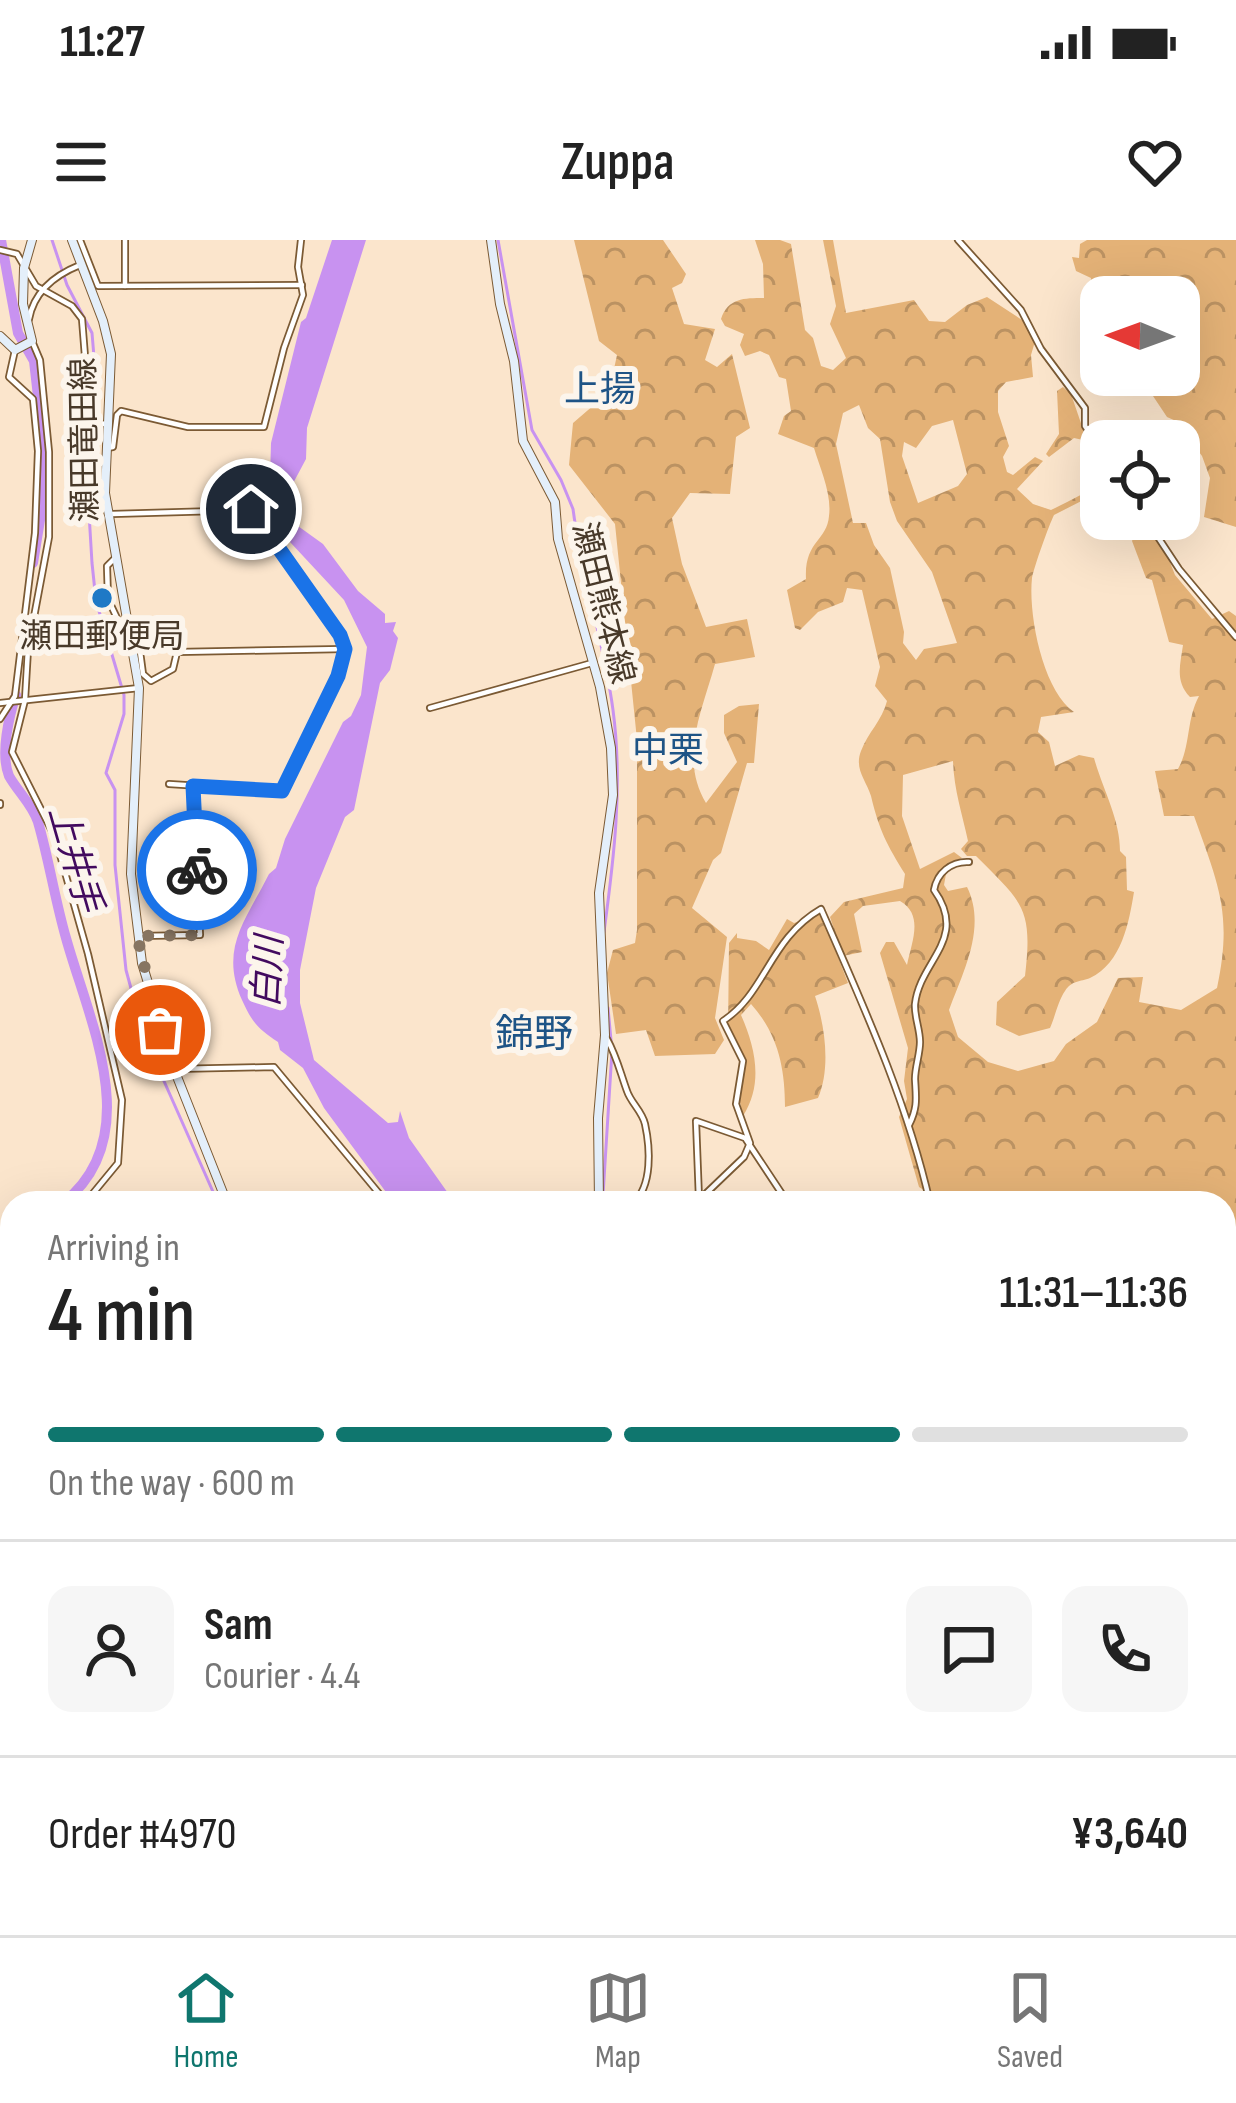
<!DOCTYPE html>
<html lang="en">
<head>
<meta charset="utf-8">
<style>
	:root { --surface:#fff; --page:#f6f6f6; --text:#222; --muted:#767676; --line:#e0e0e0; --accent:#0f766e }
	body { margin:0; font-family:"Sofia Sans Condensed","Noto Sans JP",sans-serif; background:var(--page); color:var(--text); height:100vh; display:flex; flex-direction:column; font-size:45px; white-space:nowrap }
	* { box-sizing:border-box; margin:0 }
	p { font-size:39px; color:var(--muted) }
	.icon { flex:none; width:66px; height:66px; fill:none; stroke:currentColor; stroke-width:2; stroke-linecap:round; stroke-linejoin:round }
	.map { position:relative; flex:1; overflow:hidden }
	.sheet { position:absolute; left:0px; top:951px; width:1236px; height:744px; display:flex; flex-direction:column; background:var(--surface); border-radius:36px 36px 0 0; box-shadow:0 12px 48px #0002 }
	.sheet>* { flex:none }
	.needle { width:78px; rotate:271deg }
	.fabs { position:absolute; left:1080px; top:36px; display:grid; gap:24px }
	.fabs a { display:grid; place-items:center; width:120px; height:120px; border-radius:24px; background:var(--surface); box-shadow:0 12px 48px #0002; font-size:60px }
	.pin { position:absolute; display:grid; place-items:center; width:102px; height:102px; color:#fff; margin:-51px; border:6px solid #fff; border-radius:50%; box-shadow:0 3px 12px #0007 }
	.courier { position:absolute; display:grid; place-items:center; width:120px; height:120px; margin:-60px; border:9px solid #1a73e8; border-radius:50%; background:#fff; color:#222; box-shadow:0 3px 15px #0007 }
	.summary em { font-style:normal; font-weight:600 }
	.summary div { display:flex; flex-direction:column-reverse }
	.summary { display:flex; align-items:center; justify-content:space-between; height:204px; padding:0 48px }
	h1 { font-size:78px; font-weight:600; line-height:90px }
	.bar { display:grid; grid-template-columns:repeat(4,1fr); gap:18px 12px; align-content:center; height:144px; padding:0 48px }
	.bar i { height:15px; border-radius:9px; background:var(--line) }
	.bar .active { background:var(--accent) }
	.bar p { grid-column:span 4 }
	.line { display:flex; align-items:center; gap:30px; padding:0 48px; border-top:3px solid var(--line) }
	.line div { flex:1 }
	.round { display:grid; place-items:center; flex:none; width:126px; height:126px; border-radius:24px; background:var(--page) }
	.status { display:flex; justify-content:space-between; align-items:center; height:84px; padding:0 60px; background:var(--surface); direction:ltr }
	.status svg { height:33px; fill:currentColor }
	header { display:flex; justify-content:space-between; align-items:center; height:156px; padding:0 48px; background:var(--surface); font-size:54px; font-weight:600 }
	.menu { display:flex; justify-content:space-around; align-items:center; height:168px; border-top:3px solid var(--line); background:var(--surface); font-size:33px; color:var(--muted) }
	.menu a { display:grid; justify-items:center; gap:6px }
	.menu .active { color:var(--accent) }
	.map>svg:first-child { display:block }
</style>
</head>
<body>
<div class="status"><b>11:27</b><svg viewBox="0 0 49 12"><path d="M0 12V9h3v3zM5 12V6h3v6zM10 12V3h3v9zM15 12V0h3v12zM26 1h20v11H26zM47 4h2v5h-2z"/></svg></div>
<header><svg class="icon" aria-label="menu" viewBox="0 0 24 24"><path d="M4 6h16M4 12h16M4 18h16"/></svg>Zuppa<svg class="icon" aria-label="heart" viewBox="0 0 24 24"><path d="M12 20l-8-8c-3-5 5-10 8-4 3-6 11-1 8 4z"/></svg></header>
<div class="map">
<svg width="1236" height="1695" viewBox="0 0 1236 1695">
	<defs>
		<pattern id="forest-crowns" width="20" height="18" patternUnits="userSpaceOnUse" patternTransform="scale(3)"><rect width="20" height="18" fill="#e4b277"/><path d="M2 6a3 3 0 1 1 6 0M12 15a3 3 0 1 1 6 0" fill="none" stroke="#bb9262"/></pattern>
	</defs>
	<rect width="100%" height="100%" fill="#fbe5cc"/>
	<g fill="url(#forest-crowns)" fill-rule="evenodd">
		<path d="M574 0H663L686 34 682 43 672 48 684 84 715 89 705 120 717 127 732 114 750 188 736 197 730 254 690 253 672 278 682 324 706 387 747 379 755 417 715 424C702 471 679 518 706 563L737 522 724 493V475L739 466 759 464 754 523H747L721 613 713 620 692 668 727 697 715 778 724 800 715 814 655 816 646 790 616 794 607 733 613 710 635 703 637 690V500L615 284 569 225 573 183 609 152 617 115 599 101Z"/>
		<path d="M755 0H780L791 4 805 90 813 98 821 126 833 130 846 118 830 84 836 66 823 0H833L846 73 914 60 929 81 945 82 967 65 987 57 1022 80 1036 98 1031 115 1033 137 1006 142 998 151V172L1009 206 1003 217 1007 232 1013 235 1035 217 1043 221 1017 249 1033 264 1051 270C1094 248 1109 248 1083 200L1074 198 1049 217 1046 214 1059 194 1057 151 1063 147 1071 154 1084 192 1101 217V251L1054 275C1049 285 1034 327 1032 338 1028 375 1043 451 1074 472L1041 477 1038 492 1049 502 1055 526 1079 515 1094 518C1103 550 1120 579 1120 611L1126 617 1127 650 1134 652C1129 682 1122 723 1090 738 1080 742 1072 740 1065 751 1058 761 1055 777 1050 788L1019 796 996 785 997 762 1025 736C1033 668 1023 663 976 616H967L961 609 968 601C962 573 954 550 953 521L903 535 902 576 920 629 954 612 962 618 948 623 944 645 948 651 967 647C987 687 963 732 949 770L958 797 988 822 1018 831 1054 821 1066 804 1097 782 1118 738 1143 737 1139 762 1181 770 1217 748C1233 673 1218 644 1194 576H1164L1155 531 1178 529C1191 506 1186 480 1199 456L1190 457C1175 441 1180 426 1183 405L1169 402 1152 340 1146 338 1132 301 1141 279H1153L1175 335 1212 379 1229 371 1236 376V1077L1224 1092V963H944L919 947 899 877 907 859 904 841 908 808 880 713 886 702H894L907 725C912 701 924 675 900 661L863 666 854 674 862 712 843 716 830 677 844 662 903 648 905 634C887 605 879 590 871 556 866 540 854 529 861 511 868 492 882 481 887 461L875 446 880 427 862 350 847 348 843 362 818 372 800 390 795 388 787 350 806 339C804 301 827 301 829 276 832 254 820 228 814 208L778 194 784 176 791 171 786 139 779 137 769 115 760 111 745 116 740 105 744 94 725 86 721 79C728 58 744 58 764 58L763 24ZM859 165 868 188 880 199 890 262 897 281 932 332 957 403 924 409 916 420 903 403 904 392 890 328 874 305 866 283H853L836 204 843 173ZM953 180 967 234 958 246 918 263 902 216 904 202 916 208 932 186Z"/>
		<polygon points="1087,0 1236,0 1236,287 1204,277 1210,238 1202,216 1176,181 1167,177 1139,135 1179,135 1179,57 1101,57 1101,88 1089,63 1091,38 1076,31 1072,17 1079,18 1080,4"/>
		<path d="M821 673 848 743 815 756C825 786 831 828 818 858L785 867C785 828 778 794 751 764L741 775C755 807 764 843 743 876L739 858 744 826 728 793 729 703 737 693V698L756 701 769 710 787 679 794 683Z"/>
	</g>
	<g fill="#c892f0">
		<path d="M332 0H366L307 188 306 219 290 249 296 264 291 281 323 304 358 351 385 374V383L396 382 393 391 398 398 390 430 380 443 354 570 345 577 316 648 300 730V763L314 820 388 883 398 882 400 871 409 898 455 963H394L324 868 303 828 280 810 278 802C257 788 252 782 242 760 219 708 246 680 269 634L276 628 285 599 343 482 351 476 361 455 367 407 344 360 290 302 278 274H269L271 203 301 82 306 78Z"/>
		<polygon points="648,1683 744,1683 743,1695 657,1695"/>
	</g>
	<g fill="none" stroke-linecap="round" stroke-linejoin="round">
		<g stroke="#c892f0" stroke-width="3">
			<polyline points="52,0 67,45 92,93 97,153 87,240 92,323 96,361 124,455 124,474 106,533 115,550 115,625 126,730 144,796 218,963"/>
			<path d="M498 0 532 190 561 240 573 269C582 338 604 402 613 470 623 545 614 618 604 692"/>
			<polyline points="603,955 612,811 608,768"/>
			<polyline points="178,1683 181,1695"/>
			<polyline points="37,1695 74,1683"/>
		</g>
		<g stroke="#c892f0" stroke-width="10">
			<polyline points="1,0 18,93 34,121 43,201 41,274 33,323"/>
			<path d="M16 455C9 476 0 514 9 536 18 552 32 564 38 582 49 620 55 660 66 698 89 781 147 897 63 963"/>
			<polyline points="0,996 12,992"/>
			<polyline points="1224,1163 1236,1158"/>
			<polyline points="0,1258 12,1294 6,1329 12,1339"/>
		</g>
		<g stroke="#7b5a34" stroke-width="8">
			<g id="street">
				<polyline points="80,0 98,46 302,45"/>
				<polyline points="125,0 125,46"/>
				<polyline points="958,0 1021,70 1041,109 1085,168 1085,186 1101,210"/>
				<polyline points="0,10 17,14 36,46 72,66 82,79 88,154 81,164 82,179 109,185"/>
				<path d="M29 79C34 52 55 35 80 25"/>
				<polyline points="32,101 40,120 49,212 49,297 28,409 25,460 12,512 55,597 88,714 122,860 118,923 85,963"/>
				<polyline points="107,208 113,207 117,175 121,171 188,187 264,187 284,108 303,55 298,27 301,0"/>
				<polyline points="112,274 251,270 324,370 344,405 338,436 282,551 169,544"/>
				<polyline points="1146,279 1179,329 1236,397"/>
				<polyline points="114,319 107,326 108,359 124,393 131,393"/>
				<polyline points="134,404 139,404 143,434 151,441 173,429 177,412 345,409"/>
				<polyline points="0,463 139,448"/>
				<polyline points="430,468 592,423"/>
				<polyline points="0,479 15,456 35,293 38,211 33,159 9,137 15,110"/>
				<polyline points="0,563 0,565"/>
				<polyline points="138,696 200,695 193,546"/>
				<path d="M607 799C617 817 620 832 627 851 631 863 642 871 645 884 650 907 653 946 633 963"/>
				<polyline points="174,829 274,827 387,963"/>
				<path d="M909 885C918 867 916 858 915 839 915 827 920 814 920 802 920 789 914 776 915 764 920 720 969 699 934 650 937 633 951 621 969 622"/>
				<polyline points="699,959 696,881 745,898 788,963"/>
				<polyline points="231,963 381,956"/>
				<path d="M696 963 744 917 750 903 736 864 743 821 723 781C766 753 769 699 821 669 863 765 907 861 930 963"/>
				<polyline points="0,1006 12,1003"/>
				<polyline points="0,1056 12,1063"/>
				<polyline points="0,1106 12,1124"/>
				<polyline points="0,1138 12,1127"/>
				<polyline points="1224,1453 1236,1441"/>
				<polyline points="1236,1455 1231,1534 1236,1590"/>
				<polyline points="27,1695 61,1683"/>
				<polyline points="560,1695 584,1695"/>
				<polyline points="857,1695 863,1683"/>
			</g>
		</g>
		<g stroke="#7b5a34" stroke-width="10">
			<g id="secondary">
				<polyline points="72,0 103,81 111,114 105,253 139,448 131,634 142,723 174,829 227,963"/>
				<polyline points="491,0 500,64 514,121 523,201 555,262 558,299 600,447 611,508 613,555 599,653 605,795 598,878 599,963"/>
				<polyline points="0,96 15,110 32,101 23,64 24,28 32,0"/>
				<polyline points="1224,1220 1236,1210"/>
				<polyline points="312,1683 314,1695"/>
				<polyline points="865,1683 873,1695"/>
			</g>
		</g>
		<use href="#street" stroke="#fff" stroke-width="4.5"/>
		<use href="#secondary" stroke="#e4effa" stroke-width="8"/>
	</g>
	<g fill="none" stroke-linecap="round" stroke-linejoin="round">
		<polyline stroke="#877562" stroke-width="12" stroke-dasharray="0 21.6" points="160,790 137,696 200,695 197,630"/>
		<polyline stroke="#1a73e8" stroke-width="15" points="197,630 193,546 282,551 338,436 345,409 340,395 251,269"/>
	</g>
	<circle fill="#1f79c6" stroke="#fcf5ec" stroke-width="4.5" cx="102" cy="358" r="12"/>
	<g text-anchor="middle" dominant-baseline="central" stroke-width="12" stroke-linejoin="round" paint-order="stroke">
		<g font-size="33" fill="#483929" stroke="#fcf5ec">
			<text transform="translate(85 200) rotate(-91)">瀬田竜田線</text>
			<text transform="translate(603 363) rotate(76)">瀬田熊本線</text>
		</g>
		<g font-size="33" fill="#483929" stroke="#fcf5ec">
			<text x="102" y="397">瀬田郵便局</text>
		</g>
		<g font-size="36" fill="#1e5486" stroke="#fcf5ec">
			<text x="600" y="150">上揚</text>
			<text x="668" y="511">中栗</text>
		</g>
		<g font-size="36" font-style="italic" fill="#420a5f" stroke="#fcf5ec">
			<text transform="translate(74 619) rotate(74)">上井手</text>
			<text transform="translate(269 732) rotate(-87)">白川</text>
		</g>
		<g font-size="39" fill="#1e5486" stroke="#fcf5ec">
			<text x="534" y="795">錦野</text>
		</g>
	</g>
</svg>
<div class="fabs">
<a><svg class="needle" viewBox="-14 -14 28 28"><path d="M0-13l5 13h-10z" fill="#e53935"/><path d="M0 13l5-13h-10z" fill="#767676"/></svg></a>
<a><svg class="icon" aria-label="locate" viewBox="0 0 24 24"><circle cx="12" cy="12" r="6"/><path d="M12 2v4M12 18v4M2 12h4M18 12h4"/></svg></a>
</div>
<div class="pin" style="left:160px;top:790px;background:#ea580c"><svg class="icon" aria-label="bag" viewBox="0 0 24 24"><path d="M5 8h14l-1 12H6zM9 8a3 3 0 0 1 6 0"/></svg></div>
<div class="pin" style="left:251px;top:269px;background:#1f2937"><svg class="icon" aria-label="home" viewBox="0 0 24 24"><path d="M3 11l9-7 9 7M6 9v11h12V9"/></svg></div>
<div class="courier" style="left:197px;top:630px"><svg class="icon" aria-label="bike" viewBox="0 0 24 24"><circle cx="6" cy="16" r="4"/><circle cx="18" cy="16" r="4"/><path d="M6 16l4-8h5l3 8M10 8l3 8H6M13 5h3"/></svg></div>
<section class="sheet">
<div class="summary"><div><h1>4 min</h1><p>Arriving in</p></div><em>11:31–11:36</em></div>
<div class="bar"><i class="active"></i><i class="active"></i><i class="active"></i><i></i><p>On the way · 600 m</p></div>
<div class="line" style="height:216px"><a class="round"><svg class="icon" aria-label="person" viewBox="0 0 24 24"><circle cx="12" cy="8" r="4"/><path d="M4 21q1-7 8-7t8 7"/></svg></a><div><b>Sam</b><p>Courier · 4.4</p></div><a class="round"><svg class="icon" aria-label="chat" viewBox="0 0 24 24"><path d="M4 5h16v11H9l-5 4z"/></svg></a><a class="round"><svg class="icon" aria-label="phone" viewBox="0 0 24 24"><path d="M5 4h4l2 5-3 2q2 4 5 5l2-3 5 2v4C11 20 4 13 5 4z"/></svg></a></div>
<div class="line" style="height:156px"><div>Order #4970</div><b>¥3,640</b></div>
</section>
</div>
<nav class="menu">
<a class="active"><svg class="icon" aria-label="home" viewBox="0 0 24 24"><path d="M3 11l9-7 9 7M6 9v11h12V9"/></svg>Home</a>
<a><svg class="icon" aria-label="map" viewBox="0 0 24 24"><path d="M3 6l6-2 6 2 6-2v14l-6 2-6-2-6 2zM9 4v14M15 6v14"/></svg>Map</a>
<a><svg class="icon" aria-label="saved" viewBox="0 0 24 24"><path d="M7 4h10v16l-5-4-5 4z"/></svg>Saved</a>
</nav>
</body>
</html>
